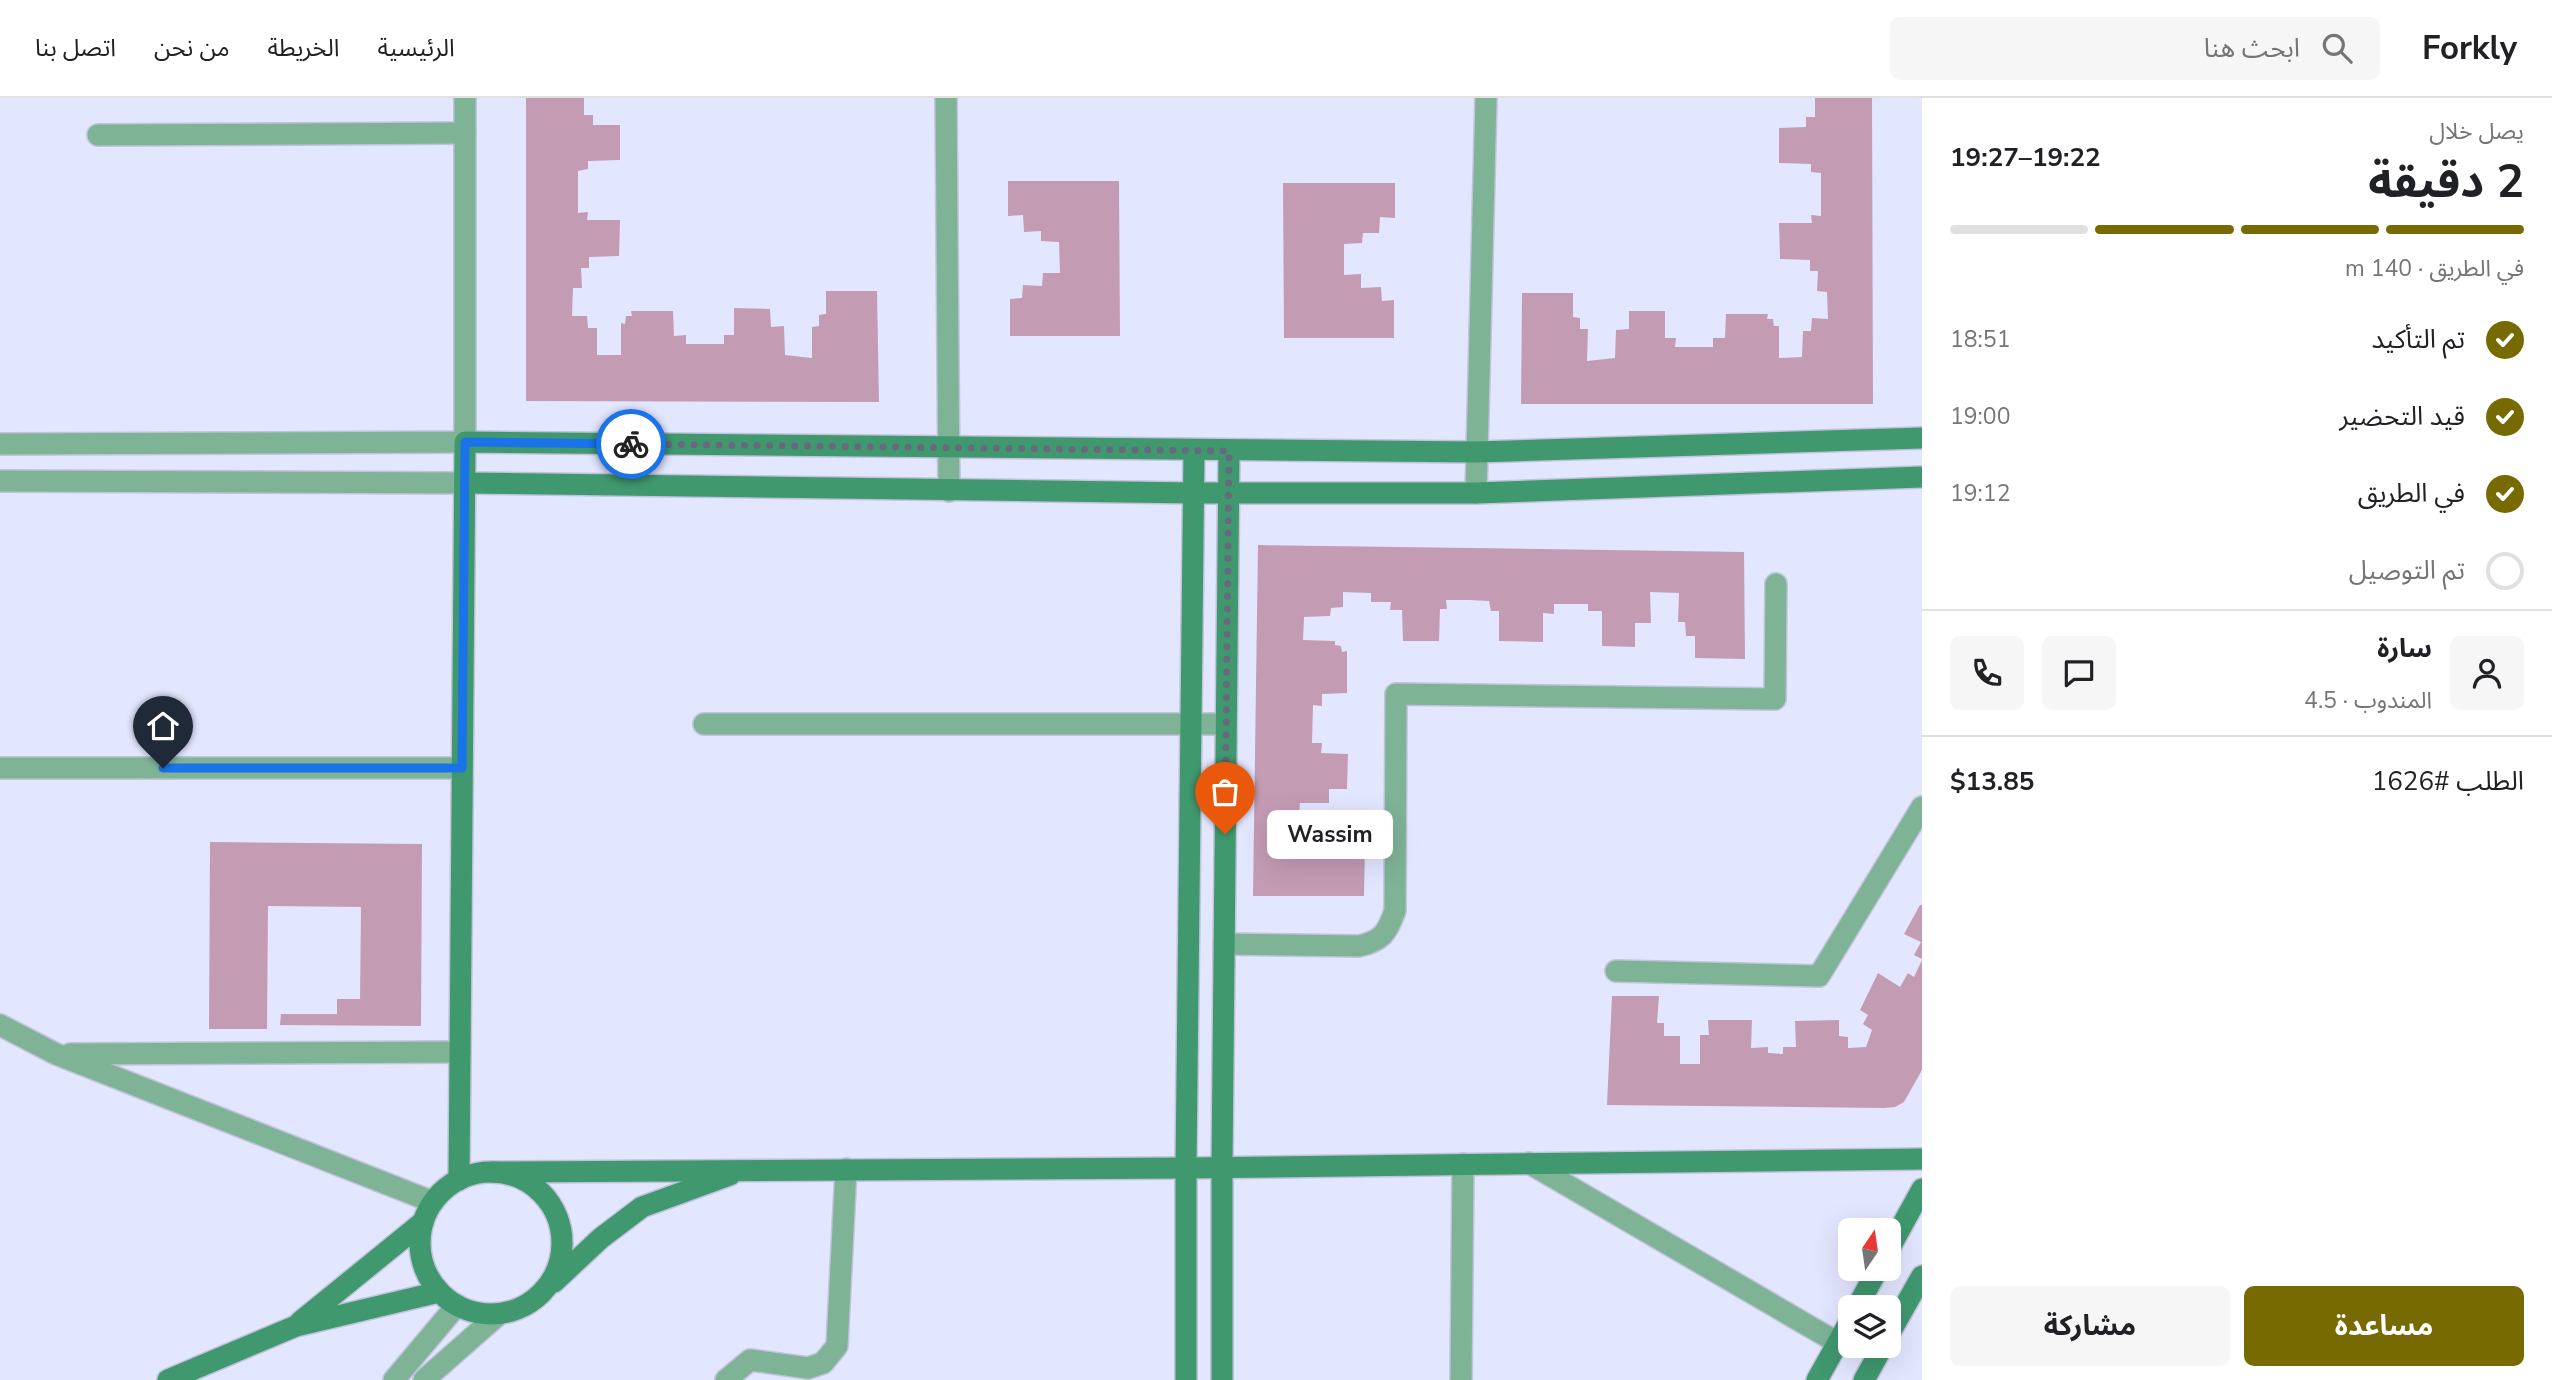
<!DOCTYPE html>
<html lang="ar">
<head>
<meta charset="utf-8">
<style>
	:root { --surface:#fff; --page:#f6f6f6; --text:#202124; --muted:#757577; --line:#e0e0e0; --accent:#776a01 }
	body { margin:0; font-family:"Nunito Sans","Noto Sans Arabic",sans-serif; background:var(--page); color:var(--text); direction:rtl; height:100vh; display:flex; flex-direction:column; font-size:26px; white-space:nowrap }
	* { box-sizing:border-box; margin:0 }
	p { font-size:23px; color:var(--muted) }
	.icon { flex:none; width:38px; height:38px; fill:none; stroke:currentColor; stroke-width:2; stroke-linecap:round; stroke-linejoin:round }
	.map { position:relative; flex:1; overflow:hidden; direction:ltr }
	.details { display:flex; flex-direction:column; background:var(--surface); width:630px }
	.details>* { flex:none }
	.needle { width:46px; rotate:13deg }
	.fabs { position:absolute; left:1838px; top:1120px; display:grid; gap:14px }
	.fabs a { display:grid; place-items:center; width:63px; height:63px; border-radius:10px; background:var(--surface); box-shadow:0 7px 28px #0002; font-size:35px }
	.pin { position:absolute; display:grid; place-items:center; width:60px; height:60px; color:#fff; margin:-72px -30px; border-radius:50% 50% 50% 0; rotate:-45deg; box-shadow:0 0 7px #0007 }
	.pin .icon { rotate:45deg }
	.courier { position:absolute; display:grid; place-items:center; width:70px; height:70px; margin:-35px; border:5px solid #1a73e8; border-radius:50%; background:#fff; color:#222; box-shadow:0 2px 9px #0007 }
	.bubble { position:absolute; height:49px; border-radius:10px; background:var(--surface); box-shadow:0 7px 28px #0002; font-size:23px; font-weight:700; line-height:49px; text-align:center; direction:rtl }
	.summary em { font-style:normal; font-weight:700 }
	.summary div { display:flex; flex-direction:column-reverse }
	.summary { display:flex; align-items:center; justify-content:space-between; height:119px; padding:0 28px }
	h1 { font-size:46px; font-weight:700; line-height:52px }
	.bar { display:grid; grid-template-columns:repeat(4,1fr); gap:10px 7px; align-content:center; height:84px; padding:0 28px }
	.bar i { height:9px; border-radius:5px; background:var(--line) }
	.bar .on { background:var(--accent) }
	.bar p { grid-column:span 4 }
	.line { display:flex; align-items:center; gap:18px; padding:0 28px; border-top:2px solid var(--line) }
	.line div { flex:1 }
	.round { display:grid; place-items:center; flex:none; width:74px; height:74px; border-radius:10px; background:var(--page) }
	ol { padding:0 28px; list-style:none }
	li { display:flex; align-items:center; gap:21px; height:77px }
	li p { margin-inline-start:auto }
	li .icon { padding:7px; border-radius:50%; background:var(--accent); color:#fff; stroke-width:4 }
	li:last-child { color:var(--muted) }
	li i { width:38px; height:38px; border:4px solid var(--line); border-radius:50% }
	.action { display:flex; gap:14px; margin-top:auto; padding:14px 28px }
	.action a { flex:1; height:80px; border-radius:10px; background:var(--accent); color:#fff; font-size:28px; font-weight:700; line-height:80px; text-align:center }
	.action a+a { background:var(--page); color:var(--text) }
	header { display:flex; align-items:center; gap:42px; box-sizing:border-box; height:98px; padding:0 35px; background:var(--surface); border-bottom:2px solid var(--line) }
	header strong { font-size:33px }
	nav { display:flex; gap:38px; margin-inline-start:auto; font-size:24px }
	.search { width:490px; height:63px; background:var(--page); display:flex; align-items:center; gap:18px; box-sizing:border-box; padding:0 24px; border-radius:10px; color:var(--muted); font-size:26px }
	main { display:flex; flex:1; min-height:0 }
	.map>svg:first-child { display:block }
</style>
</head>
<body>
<header>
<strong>Forkly</strong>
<div class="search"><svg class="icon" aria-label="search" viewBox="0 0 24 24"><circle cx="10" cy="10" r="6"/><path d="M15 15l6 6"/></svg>ابحث هنا</div>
<nav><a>الرئيسية</a><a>الخريطة</a><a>من نحن</a><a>اتصل بنا</a></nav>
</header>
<main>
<section class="details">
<div class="summary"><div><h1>2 دقيقة</h1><p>يصل خلال</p></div><em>19:22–19:27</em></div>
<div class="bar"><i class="on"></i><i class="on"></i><i class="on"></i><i></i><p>في الطريق · 140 m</p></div>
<ol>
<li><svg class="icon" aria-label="check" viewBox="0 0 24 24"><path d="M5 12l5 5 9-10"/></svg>تم التأكيد<p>18:51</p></li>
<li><svg class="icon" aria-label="check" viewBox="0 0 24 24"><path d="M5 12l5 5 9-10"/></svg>قيد التحضير<p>19:00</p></li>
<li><svg class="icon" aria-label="check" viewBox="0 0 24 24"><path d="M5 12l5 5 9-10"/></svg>في الطريق<p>19:12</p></li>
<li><i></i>تم التوصيل</li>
</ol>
<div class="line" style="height:126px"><a class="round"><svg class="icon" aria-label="person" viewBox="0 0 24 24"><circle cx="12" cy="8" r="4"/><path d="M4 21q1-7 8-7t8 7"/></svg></a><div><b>سارة</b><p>المندوب · 4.5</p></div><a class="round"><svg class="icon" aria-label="chat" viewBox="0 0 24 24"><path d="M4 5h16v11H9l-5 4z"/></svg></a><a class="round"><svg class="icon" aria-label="phone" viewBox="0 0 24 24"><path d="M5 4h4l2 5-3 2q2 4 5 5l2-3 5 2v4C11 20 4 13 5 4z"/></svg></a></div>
<div class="line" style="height:91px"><div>الطلب #1626</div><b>$13.85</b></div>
<div class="action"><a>مساعدة</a><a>مشاركة</a></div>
</section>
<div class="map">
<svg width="1922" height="1282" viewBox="0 0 1922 1282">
	<rect width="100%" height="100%" fill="#e3e6ff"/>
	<g fill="#c39cb4">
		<polygon points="526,0 584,0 584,17 593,17 593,27 620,27 620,62 588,63 588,71 578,73 578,115 588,114 587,122 620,122 619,158 589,159 589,170 581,170 582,190 573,190 572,218 587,218 588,230 597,230 597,257 621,257 621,225 625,226 626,218 632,218 631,213 673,213 674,238 686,237 686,246 724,246 724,237 734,237 734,210 770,211 771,229 784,228 785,257 812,260 812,229 819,228 819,217 826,216 826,193 877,193 879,304 526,303"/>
		<polygon points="1815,0 1872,0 1873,306 1521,306 1522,195 1573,195 1573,219 1580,220 1580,231 1588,231 1587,263 1615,260 1616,232 1629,231 1629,213 1665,213 1665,240 1676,240 1675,249 1713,249 1713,240 1725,240 1726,216 1768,216 1767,221 1773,221 1774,228 1779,228 1779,260 1802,259 1803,233 1811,233 1812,220 1828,221 1827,194 1817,193 1818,173 1810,173 1810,162 1780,161 1779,125 1812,125 1811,117 1821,118 1821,75 1811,74 1811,66 1779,65 1779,30 1806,29 1806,19 1815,19"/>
		<polygon points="1008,83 1119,83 1120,238 1010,238 1010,201 1022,200 1023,187 1042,188 1043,175 1060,175 1059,144 1041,143 1041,133 1024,134 1023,117 1008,118"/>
		<polygon points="1283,85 1395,85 1395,120 1380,119 1379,135 1363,135 1362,145 1344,146 1344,177 1361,176 1361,190 1381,189 1382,203 1394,202 1394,240 1284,240"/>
		<polygon points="1258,447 1744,454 1745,561 1695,560 1695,538 1686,538 1685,524 1678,524 1679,495 1650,494 1651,525 1635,525 1635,549 1602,548 1602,513 1588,513 1588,506 1554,506 1554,516 1543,515 1543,544 1499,543 1499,513 1491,513 1489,503 1469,502 1446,502 1447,511 1440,511 1439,543 1403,543 1402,512 1390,512 1391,504 1371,504 1371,495 1343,494 1343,509 1331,510 1330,518 1304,519 1303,542 1335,543 1335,547 1341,548 1342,554 1347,553 1347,595 1322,596 1322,608 1313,607 1312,645 1322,645 1321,655 1348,656 1347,691 1329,691 1329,705 1300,705 1298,733 1329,732 1329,740 1341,740 1341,747 1365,747 1364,798 1253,798"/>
		<polygon points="210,744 422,746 421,928 280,927 281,916 337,916 337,901 360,901 361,809 268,808 267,931 209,931"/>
		<polygon points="1920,807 1922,807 1922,861 1914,857 1921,844 1904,836"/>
		<polygon points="1922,862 1922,972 1904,1004 1895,1009 1884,1010 1607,1007 1612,898 1659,898 1657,925 1664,925 1664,938 1680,938 1680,966 1700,966 1700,937 1709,937 1708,922 1752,922 1751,950 1768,949 1768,955 1783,956 1783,949 1796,949 1795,923 1839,922 1839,938 1848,939 1848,950 1866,949 1872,932 1863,926 1868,917 1860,912 1878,875 1900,889 1908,875 1914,879"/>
	</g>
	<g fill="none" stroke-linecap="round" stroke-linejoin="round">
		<g stroke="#c1c3db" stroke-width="24">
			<g id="lane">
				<polyline points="98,37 465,35"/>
				<polyline points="704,626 1226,626"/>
				<polyline points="0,670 462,670"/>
				<path d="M1224 846 1359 848C1382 843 1387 835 1395 813L1396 596 1775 601 1776 486"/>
				<polyline points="1616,873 1819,878 1922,709"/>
				<polyline points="726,1282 750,1262 808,1270 823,1265 837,1248 846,1071"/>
				<polyline points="1461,1282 1463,1066"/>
			</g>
		</g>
		<g stroke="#c1c3db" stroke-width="24">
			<g id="street">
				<polyline points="946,0 949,393"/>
				<polyline points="0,346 465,344 465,0"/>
				<polyline points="0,383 465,385"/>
				<polyline points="1476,395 1486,0"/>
				<polyline points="0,927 56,956 433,1104"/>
				<polyline points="70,956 460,954"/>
				<polyline points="1529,1065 1838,1245"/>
				<polyline points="394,1282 457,1207"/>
				<polyline points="424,1282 499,1216"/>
			</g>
		</g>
		<g stroke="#c1c3db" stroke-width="24">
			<g id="secondary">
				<polyline points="465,385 1194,395 1476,395 1922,379"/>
				<polyline points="493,1074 1186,1070 1922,1061"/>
				<circle cx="491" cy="1145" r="71"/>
				<polyline points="459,1082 465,344 1477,354 1922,340"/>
				<polyline points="1888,1153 1922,1091"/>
				<polyline points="554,1184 601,1140 642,1109 730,1077"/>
				<polyline points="1857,1209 1878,1171"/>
				<polyline points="300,1224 423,1124"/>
				<polyline points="1888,1238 1922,1178"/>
				<polyline points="168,1282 296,1228 439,1194"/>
				<polyline points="1186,1282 1186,1070 1194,352"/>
				<polyline points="1222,1282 1222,1069 1229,353"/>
				<polyline points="1817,1282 1850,1223"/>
				<polyline points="1864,1282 1883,1248"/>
			</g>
		</g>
		<use href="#lane" stroke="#7eb396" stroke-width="21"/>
		<use href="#street" stroke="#7eb396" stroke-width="21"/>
		<use href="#secondary" stroke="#40986f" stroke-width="21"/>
	</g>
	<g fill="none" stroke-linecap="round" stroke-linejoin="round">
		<polyline stroke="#67697c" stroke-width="7" stroke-dasharray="0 12.6" points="631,346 1229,353 1225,736"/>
		<polyline stroke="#1a73e8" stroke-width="9" points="163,670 462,670 465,344 631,346"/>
	</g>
</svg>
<div class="fabs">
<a><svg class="needle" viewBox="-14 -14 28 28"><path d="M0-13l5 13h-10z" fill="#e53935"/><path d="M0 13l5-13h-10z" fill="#757577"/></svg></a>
<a><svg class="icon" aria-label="layers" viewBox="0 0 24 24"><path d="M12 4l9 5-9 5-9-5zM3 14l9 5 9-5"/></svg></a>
</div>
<div class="pin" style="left:1225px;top:736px;background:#ea580c"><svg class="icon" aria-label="bag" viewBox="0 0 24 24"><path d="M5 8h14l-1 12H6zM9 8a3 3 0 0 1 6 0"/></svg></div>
<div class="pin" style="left:163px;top:670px;background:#1f2937"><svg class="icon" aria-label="home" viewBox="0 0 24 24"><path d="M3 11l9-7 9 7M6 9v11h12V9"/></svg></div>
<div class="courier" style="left:631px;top:346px"><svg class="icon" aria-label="bike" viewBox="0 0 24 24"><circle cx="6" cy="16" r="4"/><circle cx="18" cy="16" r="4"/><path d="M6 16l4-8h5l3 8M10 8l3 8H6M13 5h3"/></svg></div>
<div class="bubble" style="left:1267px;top:712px;width:126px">Wassim</div>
</div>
</main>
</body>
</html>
